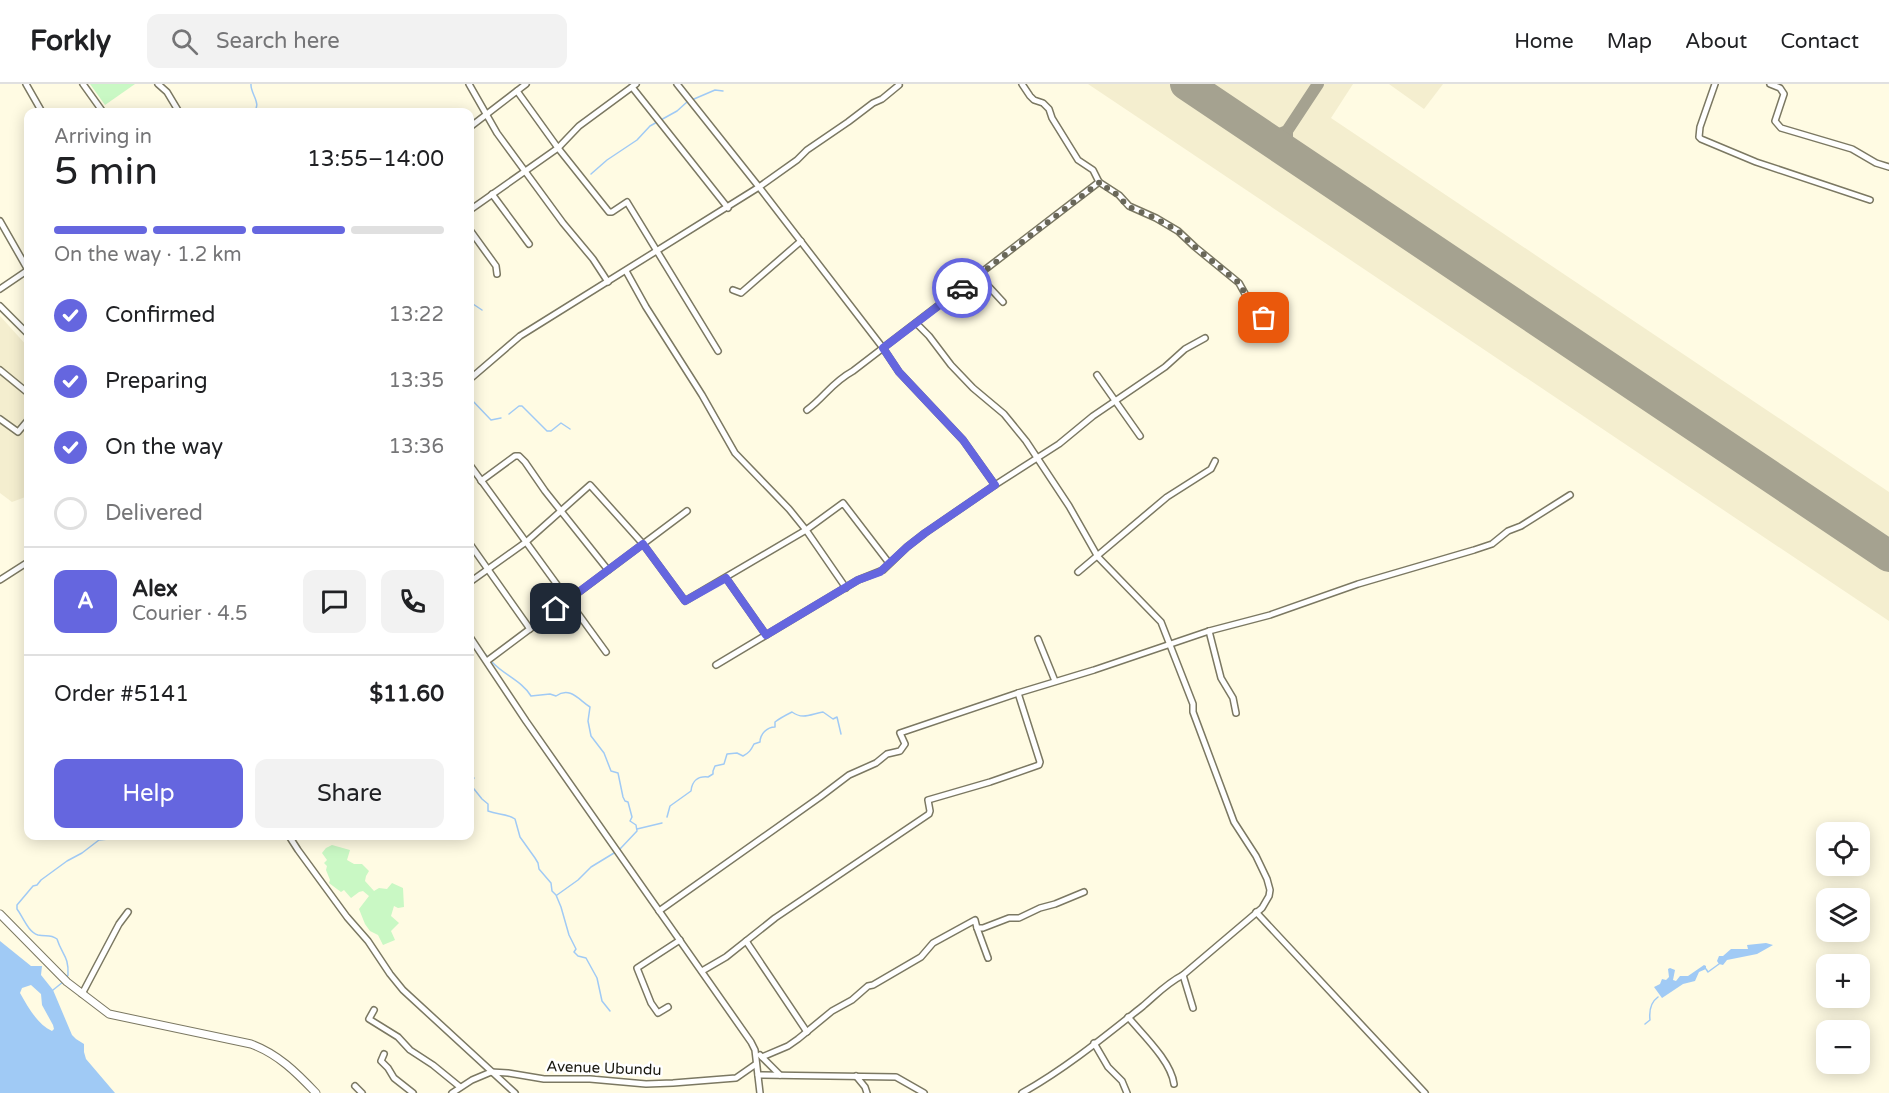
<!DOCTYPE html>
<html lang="en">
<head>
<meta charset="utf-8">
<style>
	:root { --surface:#fff; --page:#f2f2f2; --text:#202124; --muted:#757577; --line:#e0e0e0; --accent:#6566df }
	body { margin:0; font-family:"Varela Round",sans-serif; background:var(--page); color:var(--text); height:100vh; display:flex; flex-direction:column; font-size:22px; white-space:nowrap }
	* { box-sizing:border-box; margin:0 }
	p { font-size:20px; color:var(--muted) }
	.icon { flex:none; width:33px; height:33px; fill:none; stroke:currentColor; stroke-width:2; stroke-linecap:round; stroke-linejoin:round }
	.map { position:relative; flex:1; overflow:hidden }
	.details { position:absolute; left:24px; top:24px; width:450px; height:732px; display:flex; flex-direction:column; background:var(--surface); border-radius:12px; box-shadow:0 3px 15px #0003 }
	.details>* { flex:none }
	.controls { position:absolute; left:1816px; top:738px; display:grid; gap:12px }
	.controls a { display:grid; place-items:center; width:54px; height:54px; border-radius:12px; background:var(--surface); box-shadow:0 3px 15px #0003; font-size:30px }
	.pin { position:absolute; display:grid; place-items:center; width:51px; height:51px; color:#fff; margin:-26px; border-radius:12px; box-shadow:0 3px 9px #0006 }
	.courier { position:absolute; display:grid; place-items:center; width:60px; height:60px; margin:-30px; border:4px solid #6566df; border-radius:50%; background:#fff; color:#222; box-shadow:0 2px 8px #0007 }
	.headline em { font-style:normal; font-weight:600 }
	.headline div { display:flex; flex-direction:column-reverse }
	.headline { display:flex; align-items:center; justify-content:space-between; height:102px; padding:0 30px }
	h1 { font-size:39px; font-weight:600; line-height:45px }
	.bar { display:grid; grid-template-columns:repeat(4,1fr); gap:9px 6px; align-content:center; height:72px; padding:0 30px }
	.bar i { height:8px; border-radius:4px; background:var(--line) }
	.bar .selected { background:var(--accent) }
	.bar p { grid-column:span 4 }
	.line { display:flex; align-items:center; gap:15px; padding:0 30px; border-top:2px solid var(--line) }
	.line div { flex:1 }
	.round { display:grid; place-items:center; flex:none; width:63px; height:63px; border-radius:12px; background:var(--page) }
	ol { padding:0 30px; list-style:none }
	li { display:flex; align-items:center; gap:18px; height:66px }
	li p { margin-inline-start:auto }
	li .icon { padding:6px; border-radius:50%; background:var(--accent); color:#fff; stroke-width:4 }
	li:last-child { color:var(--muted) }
	li i { width:33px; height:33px; border:3px solid var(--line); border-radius:50% }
	.action { display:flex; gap:12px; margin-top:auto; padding:12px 30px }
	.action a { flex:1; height:69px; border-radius:12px; background:var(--accent); color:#fff; font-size:24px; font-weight:600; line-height:69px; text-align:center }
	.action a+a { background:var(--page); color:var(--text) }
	header { display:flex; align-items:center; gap:36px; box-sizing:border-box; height:84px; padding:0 30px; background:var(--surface); border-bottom:2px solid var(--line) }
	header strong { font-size:28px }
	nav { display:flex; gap:33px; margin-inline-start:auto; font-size:21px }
	.search { width:420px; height:54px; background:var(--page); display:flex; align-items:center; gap:15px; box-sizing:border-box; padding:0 21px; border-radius:12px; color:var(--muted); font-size:22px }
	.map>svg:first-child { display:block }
</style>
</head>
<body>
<header>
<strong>Forkly</strong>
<div class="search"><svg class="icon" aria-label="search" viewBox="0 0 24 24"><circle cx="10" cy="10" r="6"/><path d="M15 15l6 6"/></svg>Search here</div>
<nav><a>Home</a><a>Map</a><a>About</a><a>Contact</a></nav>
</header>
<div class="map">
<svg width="1889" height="1009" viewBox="0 0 1889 1009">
	<rect width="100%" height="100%" fill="#fffbe3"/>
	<g fill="#f4eecf">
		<polygon points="1088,0 1353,0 1331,34 1889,408 1889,537"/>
		<polygon points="1389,0 1443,0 1424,25"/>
		<polygon points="0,232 28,263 28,412 12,418 0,409"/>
	</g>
	<g fill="#c9f8c4">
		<polygon points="90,0 135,0 105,21"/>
		<polygon points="332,761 350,766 347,776 354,780 362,780 369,787 366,792 365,797 374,807 379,804 387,805 392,799 403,804 404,823 398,824 394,822 391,832 399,839 391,847 395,856 383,861 378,851 370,847 365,840 359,825 369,812 363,807 359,808 351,814 344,806 341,808 329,799 330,796 326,786 327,782 324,779 327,776 322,769 326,764"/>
	</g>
	<g fill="#a0caf5" fill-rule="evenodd">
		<path d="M0 857 31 882H42L41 891 53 906 72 951 76 955 84 960V968L86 975 115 1009H0ZM31 901 41 910 42 921 53 941 54 945 52 947C37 940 28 923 20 909L22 904Z"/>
		<polygon points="1766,859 1773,861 1757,870 1727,876 1723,881 1719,880 1717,877 1719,872 1723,872 1731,865 1748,865 1747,861"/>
		<polygon points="1704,881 1706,882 1706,885 1699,888 1695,897 1683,900 1662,914 1654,903 1660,900 1662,895 1666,896 1669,893 1668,885 1670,884 1675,886 1673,896 1676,897 1680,892 1688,892"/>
	</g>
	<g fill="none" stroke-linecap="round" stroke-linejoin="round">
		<g stroke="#a0caf5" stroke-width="1.5">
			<path d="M251 0C250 10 263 20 253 28"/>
			<polyline points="694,15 715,6 723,7"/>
			<polyline points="591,90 607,76 637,56 650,42 677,27 687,18"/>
			<polyline points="470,218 482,226"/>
			<polyline points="470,314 491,336 501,334"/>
			<polyline points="509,330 519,322 522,322 547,347 551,347 561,339 570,345"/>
			<polyline points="482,567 489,574"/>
			<path d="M492 578C504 591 522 597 531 612L550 610 556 612C570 602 579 616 590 623L588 637 591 652 604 669 611 687 618 689 623 713 625 717 628 718 632 733 630 737 636 741 637 747 620 765"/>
			<path d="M470 686 471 691 474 694 470 700 482 715 488 720V727C498 731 506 729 515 735L520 753 535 774 538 779 539 785 551 799 552 807 556 811 561 823 569 851 576 865 574 868 578 872 586 874 597 894 602 917 610 927"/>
			<path d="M667 733 670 722 691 707C692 697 698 692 708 693L713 690V687L715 682 724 680 727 670 737 669 743 672C749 669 751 666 754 660L760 658C760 650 767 643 775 643V638C780 634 786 631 792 628 803 636 811 630 823 628L833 635 837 633 841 650"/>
			<polyline points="637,745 662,739"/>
			<polyline points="557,811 578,796 591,783 614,769"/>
			<polyline points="1706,885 1708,888 1719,880"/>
			<path d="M66 894 68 891C69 872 62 871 57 855 50 850 46 853 38 851 28 848 23 833 17 825V821L33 802 37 801 41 796 67 777 82 769 99 756 118 754 120 752"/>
			<polyline points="53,906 63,898"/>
			<path d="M1645 940 1650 936C1649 927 1651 918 1658 913"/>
		</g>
		<g stroke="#a5a290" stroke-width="12">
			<polyline points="1262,51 1272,53 1287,47"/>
			<polyline points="1293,72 1287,62 1287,47 1318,0"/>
		</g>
		<polyline stroke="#a5a290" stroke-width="32" points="1186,0 1889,472"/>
		<g stroke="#7b7862" stroke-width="8">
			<g id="minor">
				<polyline points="26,0 42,28"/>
				<polyline points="83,0 103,28"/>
				<polyline points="158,0 167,8 179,28"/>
				<polyline points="469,0 497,49 563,139 593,175 608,198"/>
				<polyline points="677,0 759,103 797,76 807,66 848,38 873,19 882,15 899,1"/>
				<polyline points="1022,0 1030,12 1034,16 1043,19 1049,25 1052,34 1078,76 1093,86 1099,98 1119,111 1129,122 1156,134 1178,147 1195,163 1239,199 1253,224 1264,234"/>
				<polyline points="1715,0 1700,43 1699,53 1701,55 1756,78 1870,116"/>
				<polyline points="1770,0 1780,4 1784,10 1775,37 1781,44 1852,65 1876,79 1889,83"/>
				<polyline points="632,3 728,124"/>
				<polyline points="517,7 558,64 609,128 612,128 627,118 718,267"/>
				<polyline points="470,43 526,0"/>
				<polyline points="492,110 529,160"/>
				<polyline points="470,126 558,64 579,42 636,0"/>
				<polyline points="0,137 28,186"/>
				<polyline points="470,146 496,182 497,190"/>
				<polyline points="626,187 646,223 702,311 735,369 789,425 806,446 685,517 643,460 687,427"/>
				<polyline points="978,191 1003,218"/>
				<polyline points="0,205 28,186"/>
				<polyline points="733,206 741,209 801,157"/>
				<polyline points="0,222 28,250"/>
				<path d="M916 239 929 252 951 281 973 304 1004 330 1026 357 1069 422 1098 473 1161 538 1193 620V628L1234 738 1256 772 1267 795 1270 806 1269 812 1262 824 1183 891C1167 899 1156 911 1143 922 1104 953 1065 985 1022 1009"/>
				<polyline points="0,286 28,309"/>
				<polyline points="1097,291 1140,352"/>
				<polyline points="470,295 520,252 759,103 883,264 899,288 963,356 995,401"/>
				<path d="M807 326C825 313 831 299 853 287L1099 98"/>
				<polyline points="0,335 18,348 28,336"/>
				<polyline points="470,381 606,568"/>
				<polyline points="481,397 515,372 519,372 525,378 545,407 608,486"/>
				<polyline points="470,460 530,545"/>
				<polyline points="1078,488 1167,413 1211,385 1215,377"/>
				<polyline points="726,494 766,551"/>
				<polyline points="0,496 28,478"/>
				<polyline points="470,498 526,458 590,401 643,460 487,577"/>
				<polyline points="846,504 806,446 843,419 889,479"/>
				<polyline points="28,538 28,540"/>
				<polyline points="1209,547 1221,594 1233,614 1236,629"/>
				<polyline points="470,553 526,637 751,958 755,966 760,1009"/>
				<polyline points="1038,555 1055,597"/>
				<polyline points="716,581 858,496 883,486 907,463 925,449 995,401 1059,360 1093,332 1165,283 1185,265 1205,254"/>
				<polyline points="289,752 298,766 347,833 368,857 390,890 403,906 515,1009"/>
				<polyline points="659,827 820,713 849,691 876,679 887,670 900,667 905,660 900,649 1018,609 1094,586 1209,547 1270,531 1358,500 1474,466 1492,460 1508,447 1521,442 1570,411"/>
				<polyline points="1256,828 1425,1009"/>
				<polyline points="977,844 988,874"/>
				<polyline points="746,857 807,948"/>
				<polyline points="702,887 726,873 775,834 929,730 930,727 928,716 990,698 1039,681 1040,678 1018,609"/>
				<polyline points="1183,891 1193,924"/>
				<polyline points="82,910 119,840 128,828"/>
				<polyline points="668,923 658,929 651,919 637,884 680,856"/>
				<polyline points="374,926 369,935 398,953 410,966 433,981 460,1003"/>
				<path d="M1128 933C1143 951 1171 977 1174 1000"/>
				<polyline points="1094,959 1108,983 1122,997 1127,1009"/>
				<polyline points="384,970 381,977 388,984 394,994 413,1009"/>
				<polyline points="760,971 780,991"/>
				<polyline points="762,973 788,962 798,955 832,927 852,916 868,902 873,901 921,873 933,859 975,836 977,844 983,844 1009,834 1019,834 1040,824 1055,820 1084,808"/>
				<polyline points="758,991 896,993 924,1009"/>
				<polyline points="856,992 865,1003 867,1009"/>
				<polyline points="355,1002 362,1009"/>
				<polyline points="452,1009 472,996 491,988 508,989 544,995 590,995 646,1000 673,999 736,994 756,980"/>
			</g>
		</g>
		<g stroke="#7b7862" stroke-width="9">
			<path id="tertiary" d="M0 830 67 898 109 930 251 960C278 970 296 988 316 1009"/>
		</g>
		<use href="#minor" stroke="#fff" stroke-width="5"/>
		<use href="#tertiary" stroke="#fff" stroke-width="7"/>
	</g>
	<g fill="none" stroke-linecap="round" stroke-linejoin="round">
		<polyline stroke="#696759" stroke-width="6" stroke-dasharray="0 10.8" points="962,204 1100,98 1104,103 1111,105 1129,123 1155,134 1178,147 1195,163 1239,199 1253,224 1264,234"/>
		<polyline stroke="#6566df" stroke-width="8" points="556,525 643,460 685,517 726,494 766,551 858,496 880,488 907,463 925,449 995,401 963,356 899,288 883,264 962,204"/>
	</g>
	<g text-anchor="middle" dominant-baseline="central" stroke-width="5" stroke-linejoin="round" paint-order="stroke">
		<g font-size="15" fill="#18170e" stroke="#fff">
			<text transform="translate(604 984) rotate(2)">Avenue Ubundu</text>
		</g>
	</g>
</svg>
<div class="controls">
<a><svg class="icon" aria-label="locate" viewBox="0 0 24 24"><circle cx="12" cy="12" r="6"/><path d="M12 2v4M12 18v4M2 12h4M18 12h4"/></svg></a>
<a><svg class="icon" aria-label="layers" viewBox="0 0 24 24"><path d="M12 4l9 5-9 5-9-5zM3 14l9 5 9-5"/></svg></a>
<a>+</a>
<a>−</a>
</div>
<div class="pin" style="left:1264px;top:234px;background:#ea580c"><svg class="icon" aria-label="bag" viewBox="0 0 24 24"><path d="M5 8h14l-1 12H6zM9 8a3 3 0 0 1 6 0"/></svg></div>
<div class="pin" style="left:556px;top:525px;background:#1f2937"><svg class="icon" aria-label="home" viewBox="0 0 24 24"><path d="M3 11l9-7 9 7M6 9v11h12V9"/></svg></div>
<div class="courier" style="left:962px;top:204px"><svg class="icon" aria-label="car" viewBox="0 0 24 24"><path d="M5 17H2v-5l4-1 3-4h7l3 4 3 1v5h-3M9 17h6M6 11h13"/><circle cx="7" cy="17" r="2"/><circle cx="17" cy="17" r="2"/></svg></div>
<section class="details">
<div class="headline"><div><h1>5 min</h1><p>Arriving in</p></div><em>13:55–14:00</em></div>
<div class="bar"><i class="selected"></i><i class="selected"></i><i class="selected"></i><i></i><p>On the way · 1.2 km</p></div>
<ol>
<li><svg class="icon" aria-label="check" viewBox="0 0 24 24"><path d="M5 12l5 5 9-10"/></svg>Confirmed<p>13:22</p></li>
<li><svg class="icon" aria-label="check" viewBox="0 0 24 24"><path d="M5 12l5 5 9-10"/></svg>Preparing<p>13:35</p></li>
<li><svg class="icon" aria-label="check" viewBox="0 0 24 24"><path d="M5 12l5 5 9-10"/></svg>On the way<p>13:36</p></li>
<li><i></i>Delivered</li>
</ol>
<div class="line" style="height:108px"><b class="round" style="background:var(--accent);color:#fff">A</b><div><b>Alex</b><p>Courier · 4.5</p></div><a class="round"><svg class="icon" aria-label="chat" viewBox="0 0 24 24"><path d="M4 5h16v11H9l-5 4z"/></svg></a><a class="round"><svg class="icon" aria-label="phone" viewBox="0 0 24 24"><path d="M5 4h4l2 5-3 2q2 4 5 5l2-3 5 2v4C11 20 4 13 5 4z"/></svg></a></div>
<div class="line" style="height:78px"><div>Order #5141</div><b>$11.60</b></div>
<div class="action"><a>Help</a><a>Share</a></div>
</section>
</div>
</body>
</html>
